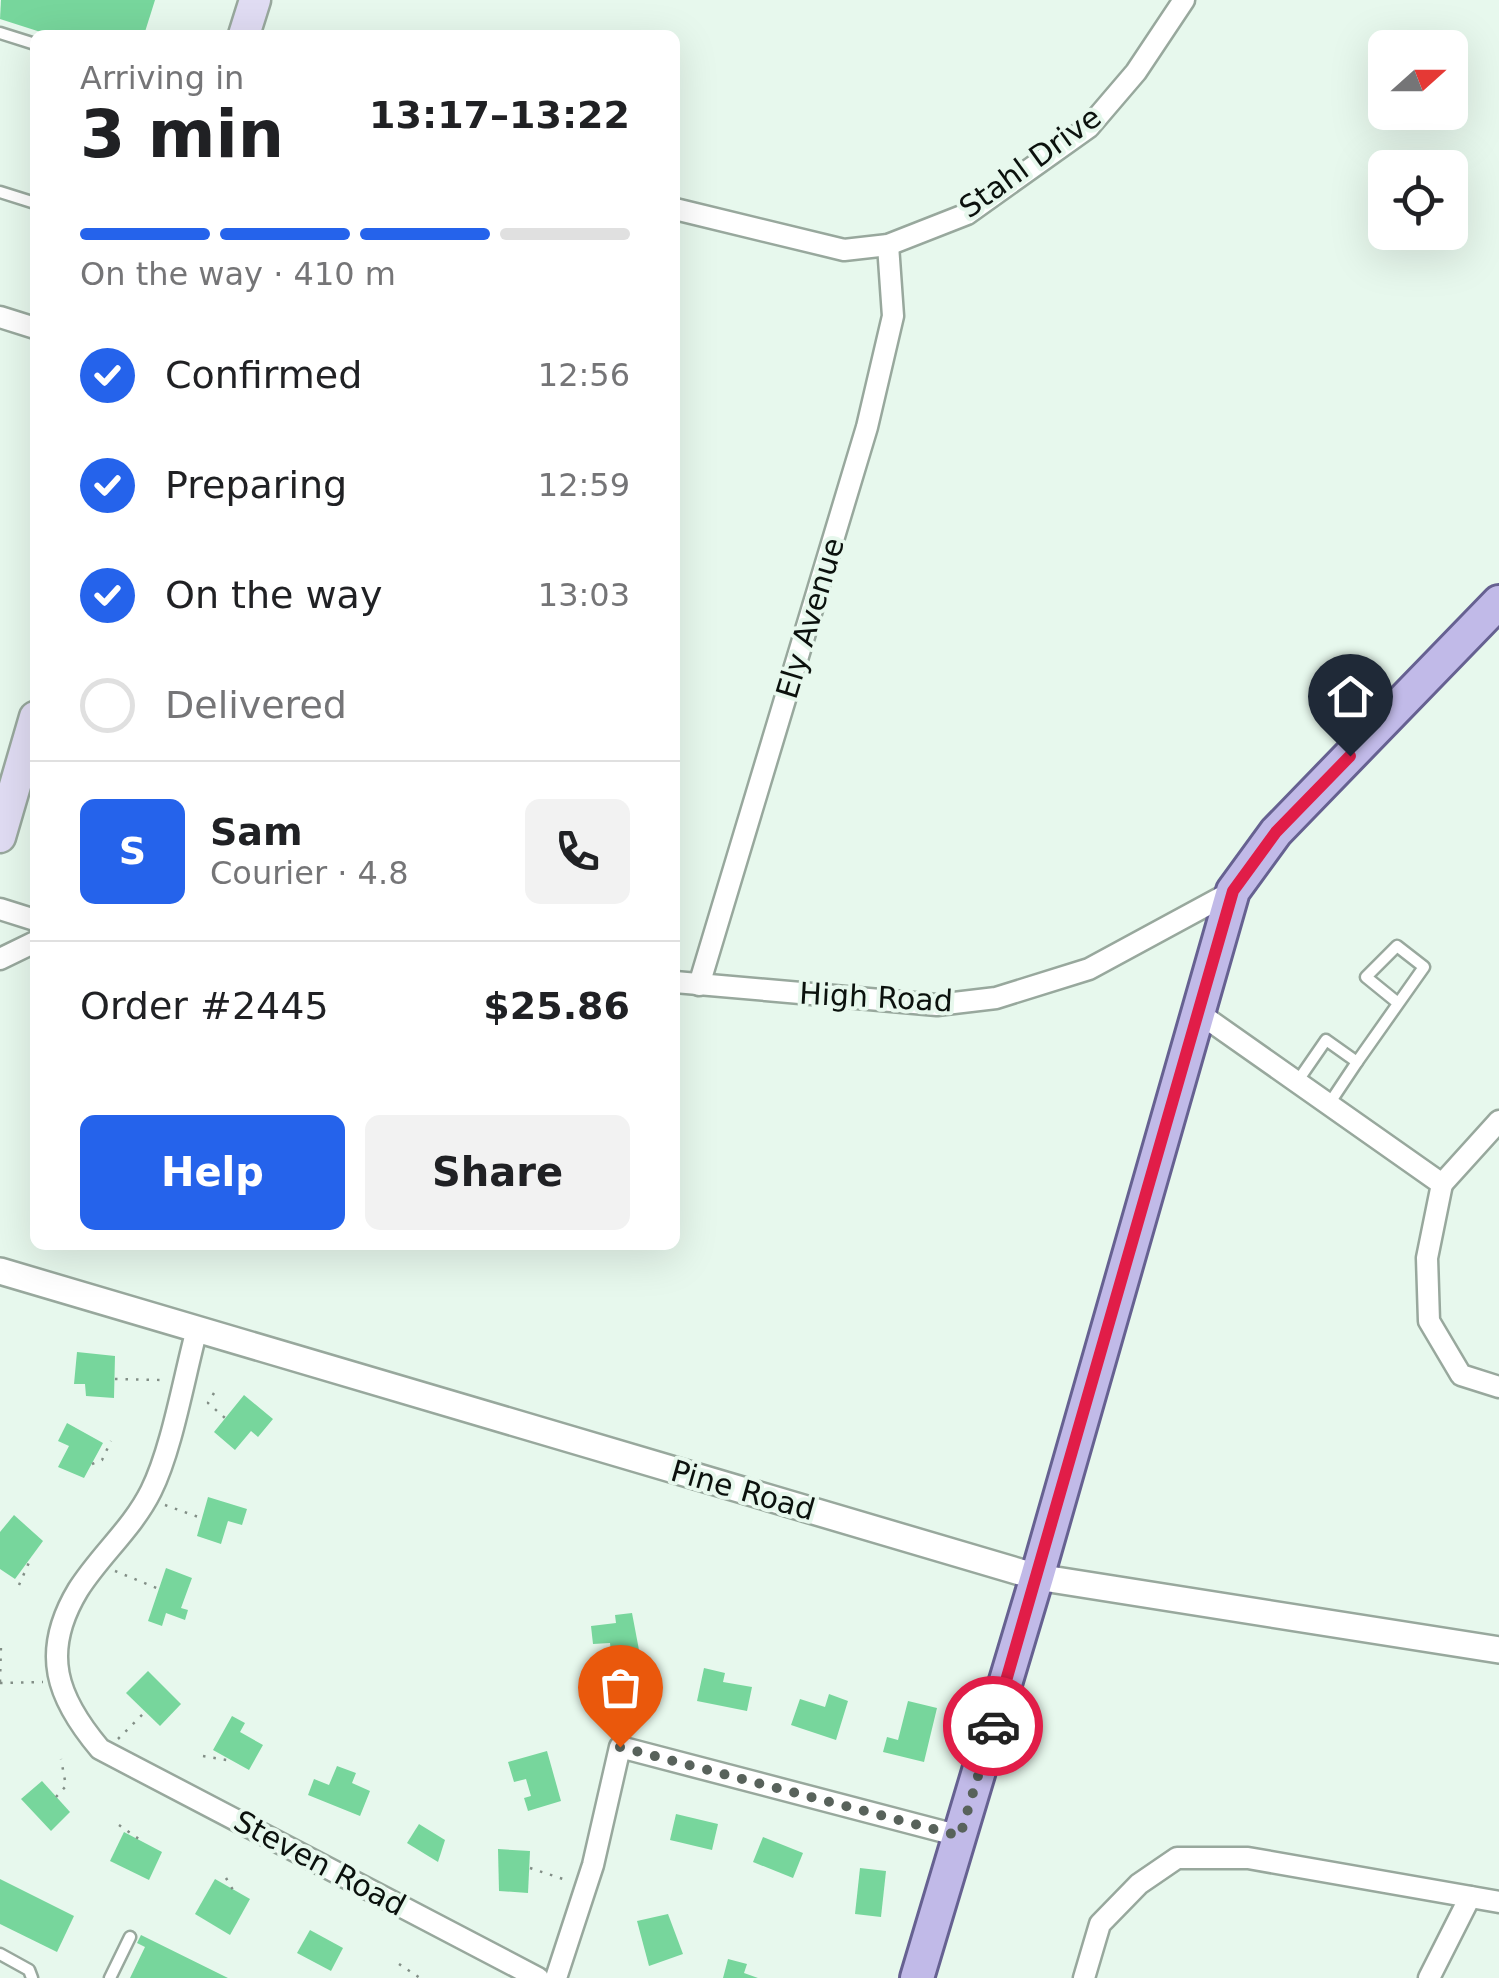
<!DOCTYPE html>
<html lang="en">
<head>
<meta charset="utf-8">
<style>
	:root { --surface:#fff; --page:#f2f2f2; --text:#202124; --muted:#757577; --line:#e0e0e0; --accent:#2563eb }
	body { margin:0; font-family:"DejaVu Sans",sans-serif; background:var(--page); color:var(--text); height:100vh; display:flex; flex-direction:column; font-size:38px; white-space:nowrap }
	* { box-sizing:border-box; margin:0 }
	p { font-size:32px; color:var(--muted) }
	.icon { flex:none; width:55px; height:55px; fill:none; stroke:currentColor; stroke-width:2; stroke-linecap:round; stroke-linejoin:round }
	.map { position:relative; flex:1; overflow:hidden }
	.side { position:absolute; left:30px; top:30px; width:650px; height:1220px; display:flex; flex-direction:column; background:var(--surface); border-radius:15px; box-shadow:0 10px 40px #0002 }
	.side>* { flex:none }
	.needle { width:65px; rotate:69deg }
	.tools { position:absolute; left:1368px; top:30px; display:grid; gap:20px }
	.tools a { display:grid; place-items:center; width:100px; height:100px; border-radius:15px; background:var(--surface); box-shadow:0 10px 40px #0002; font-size:50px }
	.pin { position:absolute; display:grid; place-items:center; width:85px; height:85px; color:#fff; margin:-102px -42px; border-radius:50% 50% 50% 0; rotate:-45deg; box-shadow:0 0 10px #0007 }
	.pin .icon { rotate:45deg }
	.courier { position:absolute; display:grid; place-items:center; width:100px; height:100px; margin:-50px; border:8px solid #e11d48; border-radius:50%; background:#fff; color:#222; box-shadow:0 2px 12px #0007 }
	.headline em { font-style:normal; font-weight:700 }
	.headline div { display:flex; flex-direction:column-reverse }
	.headline { display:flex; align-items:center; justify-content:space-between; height:170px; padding:0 50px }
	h1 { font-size:65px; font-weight:700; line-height:75px }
	.bar { display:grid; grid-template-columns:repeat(4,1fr); gap:15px 10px; align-content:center; height:120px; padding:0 50px }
	.bar i { height:12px; border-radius:8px; background:var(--line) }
	.bar .selected { background:var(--accent) }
	.bar p { grid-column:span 4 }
	.line { display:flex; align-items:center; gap:25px; padding:0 50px; border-top:2px solid var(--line) }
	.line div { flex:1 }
	.round { display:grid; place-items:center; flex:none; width:105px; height:105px; border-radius:15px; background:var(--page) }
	ol { padding:0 50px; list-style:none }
	li { display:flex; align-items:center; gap:30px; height:110px }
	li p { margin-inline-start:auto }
	li .icon { padding:10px; border-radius:50%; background:var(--accent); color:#fff; stroke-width:4 }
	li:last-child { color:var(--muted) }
	li i { width:55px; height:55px; border:5px solid var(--line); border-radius:50% }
	.primary-button { display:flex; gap:20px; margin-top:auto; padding:20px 50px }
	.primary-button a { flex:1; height:115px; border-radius:15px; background:var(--accent); color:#fff; font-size:40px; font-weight:700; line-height:115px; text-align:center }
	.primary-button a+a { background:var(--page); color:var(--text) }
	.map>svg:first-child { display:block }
</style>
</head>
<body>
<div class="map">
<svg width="1499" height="1978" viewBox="0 0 1499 1978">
	<rect width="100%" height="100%" fill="#e7f8ed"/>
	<g fill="#77d69c">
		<polygon points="1,0 155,0 144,35 50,35 0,19"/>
		<polygon points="77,1352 115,1356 114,1398 86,1396 85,1384 74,1384"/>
		<polygon points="244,1395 273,1419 258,1437 251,1431 235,1450 214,1432"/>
		<polygon points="67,1423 103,1443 84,1478 58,1467 69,1446 58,1441"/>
		<polygon points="208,1497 247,1509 242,1525 228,1521 221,1544 197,1536"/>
		<polygon points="14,1515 43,1541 15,1579 0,1569 0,1532"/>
		<polygon points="166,1568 192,1578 181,1608 188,1610 185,1620 166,1613 162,1626 148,1621"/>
		<polygon points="632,1613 639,1650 611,1653 610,1643 593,1644 591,1626 616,1623 615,1615"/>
		<polygon points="704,1668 725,1673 723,1682 752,1687 747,1711 697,1701"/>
		<polygon points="148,1671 181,1704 160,1726 126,1693"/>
		<polygon points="829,1694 848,1701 836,1740 791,1725 800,1699 825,1707"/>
		<polygon points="908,1701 937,1708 924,1762 883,1752 887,1737 898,1740"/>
		<polygon points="232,1716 245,1723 240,1732 263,1745 249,1770 213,1750"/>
		<polygon points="547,1751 561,1801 528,1811 524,1798 531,1796 526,1779 514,1782 508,1762"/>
		<polygon points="337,1766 356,1773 352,1783 370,1791 360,1816 308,1795 314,1779 329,1785"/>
		<polygon points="42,1781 70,1812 51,1831 21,1799"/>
		<polygon points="676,1814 718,1824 712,1850 670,1840"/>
		<polygon points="419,1824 445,1840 438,1862 407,1843"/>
		<polygon points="124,1832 162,1852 149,1880 110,1861"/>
		<polygon points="763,1837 803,1853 793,1878 753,1862"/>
		<polygon points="498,1849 530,1851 528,1893 499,1891"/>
		<polygon points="860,1868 886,1871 881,1917 855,1914"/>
		<polygon points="0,1879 74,1916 57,1952 0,1924"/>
		<polygon points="215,1879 250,1899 230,1935 195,1914"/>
		<polygon points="668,1914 683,1954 649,1966 637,1921"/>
		<polygon points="310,1930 343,1948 331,1971 297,1953"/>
		<polygon points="141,1935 228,1978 130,1978 145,1947 137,1943"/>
		<polygon points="728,1959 747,1964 744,1973 758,1978 723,1978"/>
	</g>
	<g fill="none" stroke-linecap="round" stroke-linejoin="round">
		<g stroke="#98a89d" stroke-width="15">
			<g id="service">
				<polyline points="0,33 35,44"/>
				<polyline points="0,192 35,203"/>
				<polyline points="1357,1062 1424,967 1397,946 1366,977 1398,1003"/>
				<polyline points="1297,1082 1326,1040 1357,1062 1329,1104"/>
				<polyline points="0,1954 29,1970 32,1978"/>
				<polyline points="110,1978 130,1937"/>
			</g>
		</g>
		<g stroke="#98a89d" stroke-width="25">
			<g id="minor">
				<polyline points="675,209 844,250 888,245 967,214 1089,127 1136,72 1184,0"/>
				<polyline points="0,317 35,328"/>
				<polyline points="0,909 35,920"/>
				<polyline points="0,959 35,942"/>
				<polyline points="675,982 937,1005 996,998 1089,969 1233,891"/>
				<polyline points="699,985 867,427 893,316 888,245"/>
				<polyline points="1199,1013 1442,1184 1427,1258 1429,1321 1461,1375 1499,1387"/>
				<polyline points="1442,1184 1499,1121"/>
				<path d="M197 1329C184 1377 172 1449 151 1491 132 1529 100 1555 78 1590 40 1653 57 1698 100 1749L538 1978"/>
				<polyline points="556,1978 593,1865 620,1747 960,1836"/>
				<polyline points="1084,1978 1100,1924 1139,1884 1177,1858 1248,1858 1499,1902"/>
				<polyline points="1429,1978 1470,1897"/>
			</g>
		</g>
		<g stroke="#98a89d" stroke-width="30">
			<polyline id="tertiary" points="0,1271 1037,1577 1499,1650"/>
		</g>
		<g stroke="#98a89d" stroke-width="35">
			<g id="secondary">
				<polyline points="244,35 255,0"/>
				<polyline points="0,837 35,717"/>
			</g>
		</g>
		<g stroke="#666191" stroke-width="38">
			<polyline id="primary" points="917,1978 1037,1577 1233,891 1276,832 1499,602"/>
		</g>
		<g stroke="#828e86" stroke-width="2.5" stroke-dasharray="2.5 8" stroke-linecap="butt">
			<polyline points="115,1379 163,1380"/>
			<polyline points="214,1393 208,1403 225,1418"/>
			<polyline points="92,1464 102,1460 111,1441"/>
			<polyline points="165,1505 201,1518"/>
			<polyline points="115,1571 159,1589"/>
			<polyline points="19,1585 31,1558"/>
			<polyline points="0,1682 1,1645"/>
			<polyline points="0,1683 43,1682"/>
			<polyline points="118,1739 145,1712"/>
			<polyline points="203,1756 232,1761"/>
			<polyline points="56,1797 66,1786 61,1759"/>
			<polyline points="119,1825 143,1842"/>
			<polyline points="530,1868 566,1880"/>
			<polyline points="226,1878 233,1890"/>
			<polyline points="399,1964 420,1978"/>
		</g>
		<use href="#service" stroke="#fff" stroke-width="10"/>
		<use href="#minor" stroke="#fff" stroke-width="20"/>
		<use href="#tertiary" stroke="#fff" stroke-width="25"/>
		<use href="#secondary" stroke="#e0dcf3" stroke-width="30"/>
		<use href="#primary" stroke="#c1bae8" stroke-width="32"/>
	</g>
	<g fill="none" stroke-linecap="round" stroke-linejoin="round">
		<polyline stroke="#58625b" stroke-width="10" stroke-dasharray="0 18" points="620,1747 960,1836 993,1726"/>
		<polyline stroke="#e11d48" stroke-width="12" points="993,1726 1233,891 1276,832 1350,756"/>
	</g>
	<g text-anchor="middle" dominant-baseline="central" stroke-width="8" stroke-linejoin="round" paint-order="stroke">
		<g font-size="30" fill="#0b110d" stroke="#e7f8ed">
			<text transform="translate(1030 162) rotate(-36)">Stahl Drive</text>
			<text transform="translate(810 618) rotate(-73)">Ely Avenue</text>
			<text transform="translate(876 997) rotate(3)">High Road</text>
			<text transform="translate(743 1490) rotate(16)">Pine Road</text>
			<text transform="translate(320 1863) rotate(28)">Steven Road</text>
		</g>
	</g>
</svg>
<div class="tools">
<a><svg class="needle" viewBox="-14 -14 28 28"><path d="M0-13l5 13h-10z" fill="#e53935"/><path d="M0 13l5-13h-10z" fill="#757577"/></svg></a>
<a><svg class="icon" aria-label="locate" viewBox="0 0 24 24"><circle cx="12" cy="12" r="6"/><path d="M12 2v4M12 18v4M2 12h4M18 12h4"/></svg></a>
</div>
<div class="pin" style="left:620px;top:1747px;background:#ea580c"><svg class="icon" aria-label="bag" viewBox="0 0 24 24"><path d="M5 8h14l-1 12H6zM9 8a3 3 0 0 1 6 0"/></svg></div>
<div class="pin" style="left:1350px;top:756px;background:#1f2937"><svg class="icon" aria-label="home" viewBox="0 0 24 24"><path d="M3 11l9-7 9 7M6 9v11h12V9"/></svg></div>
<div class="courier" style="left:993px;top:1726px"><svg class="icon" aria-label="car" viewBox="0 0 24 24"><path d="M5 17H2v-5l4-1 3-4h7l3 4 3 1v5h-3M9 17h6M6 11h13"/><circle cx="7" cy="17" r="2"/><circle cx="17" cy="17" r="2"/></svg></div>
<section class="side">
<div class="headline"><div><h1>3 min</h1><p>Arriving in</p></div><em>13:17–13:22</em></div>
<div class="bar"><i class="selected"></i><i class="selected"></i><i class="selected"></i><i></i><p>On the way · 410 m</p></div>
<ol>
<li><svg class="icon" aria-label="check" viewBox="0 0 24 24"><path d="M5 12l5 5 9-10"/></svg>Confirmed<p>12:56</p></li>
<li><svg class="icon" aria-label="check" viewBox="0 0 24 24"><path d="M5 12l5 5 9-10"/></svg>Preparing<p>12:59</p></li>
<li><svg class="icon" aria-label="check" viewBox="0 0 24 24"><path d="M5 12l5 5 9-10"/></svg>On the way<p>13:03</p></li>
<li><i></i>Delivered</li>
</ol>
<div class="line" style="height:180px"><b class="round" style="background:var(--accent);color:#fff">S</b><div><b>Sam</b><p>Courier · 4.8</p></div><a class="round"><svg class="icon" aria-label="phone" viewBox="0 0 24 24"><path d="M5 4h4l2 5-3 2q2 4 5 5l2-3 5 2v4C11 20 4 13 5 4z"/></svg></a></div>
<div class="line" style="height:130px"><div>Order #2445</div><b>$25.86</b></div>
<div class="primary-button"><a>Help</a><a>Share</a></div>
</section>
</div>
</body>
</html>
